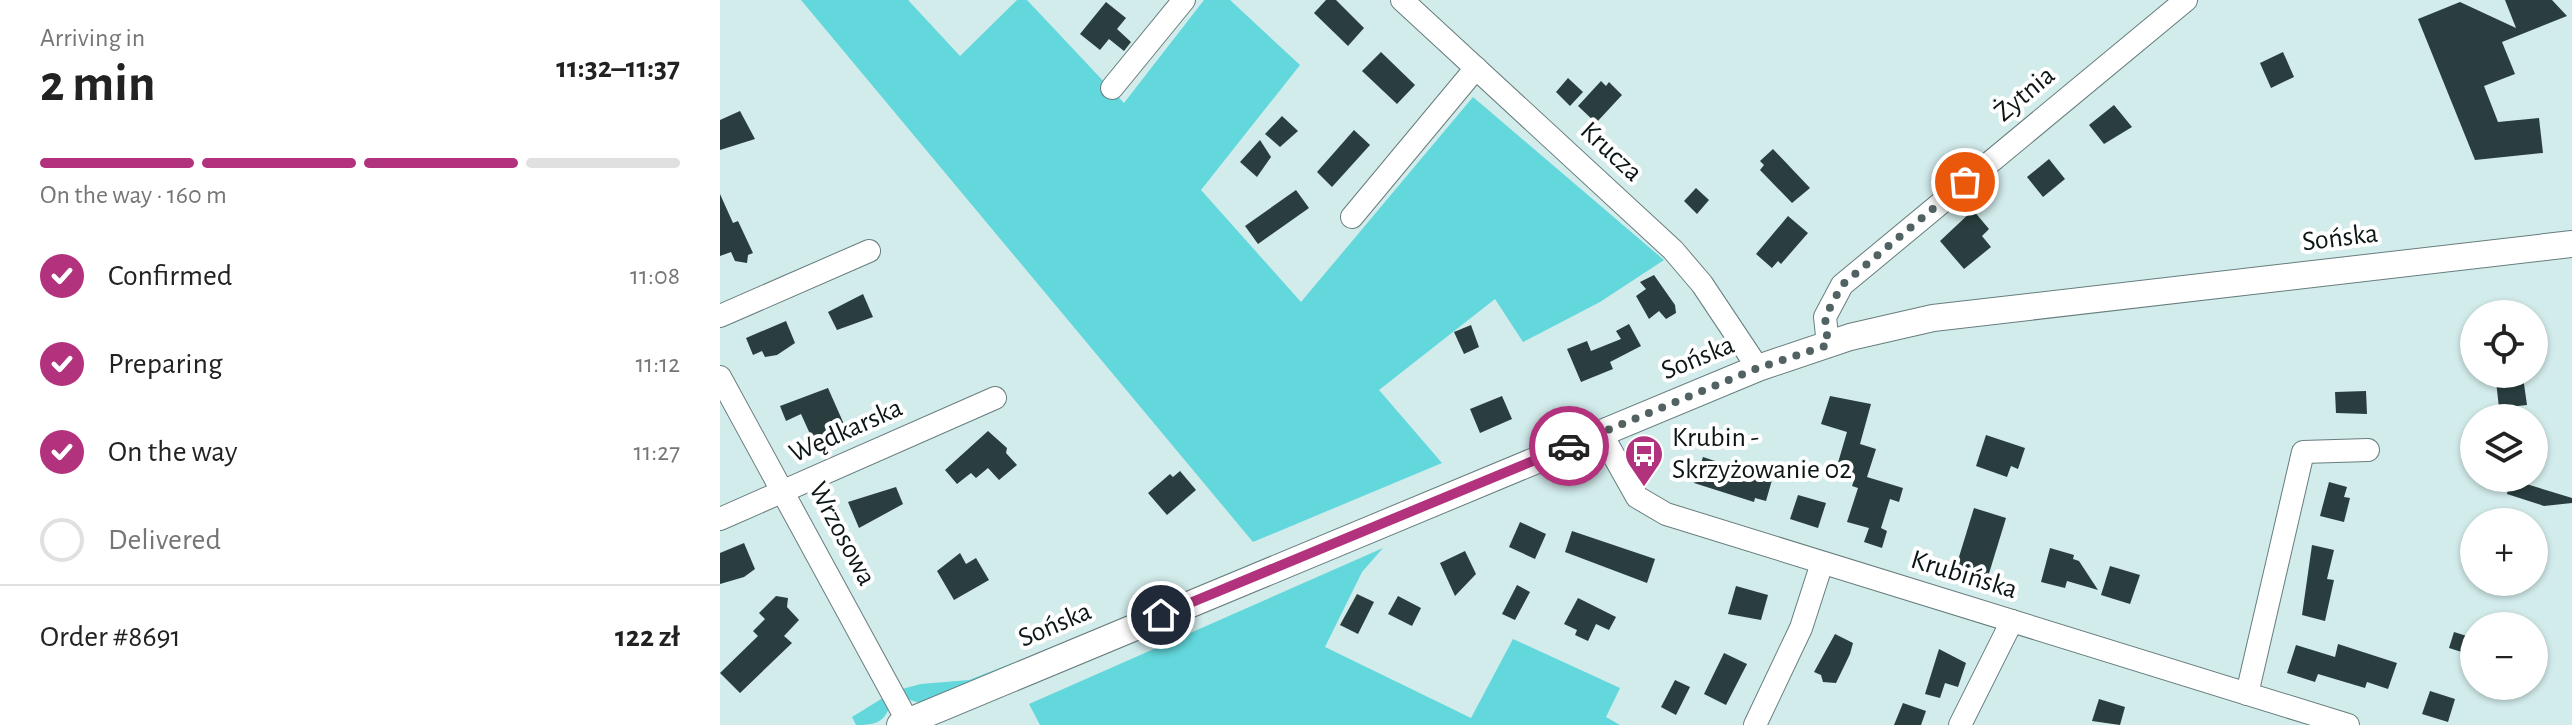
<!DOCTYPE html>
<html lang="en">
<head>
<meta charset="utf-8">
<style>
	:root { --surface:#fff; --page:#f2f2f2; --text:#222; --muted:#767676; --line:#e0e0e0; --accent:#b3327d }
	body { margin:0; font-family:"Alegreya Sans",sans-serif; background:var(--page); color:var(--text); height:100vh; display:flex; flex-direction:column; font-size:30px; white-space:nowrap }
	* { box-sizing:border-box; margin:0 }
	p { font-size:26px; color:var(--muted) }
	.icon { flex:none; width:44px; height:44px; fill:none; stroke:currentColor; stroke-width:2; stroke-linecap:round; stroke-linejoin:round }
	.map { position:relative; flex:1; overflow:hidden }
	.side { display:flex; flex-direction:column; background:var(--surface); width:720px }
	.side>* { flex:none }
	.controls { position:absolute; left:1740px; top:300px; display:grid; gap:16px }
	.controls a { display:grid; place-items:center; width:88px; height:88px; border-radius:50%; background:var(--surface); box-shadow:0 2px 6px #0004; font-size:40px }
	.pin { position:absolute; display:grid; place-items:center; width:68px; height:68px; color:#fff; margin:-34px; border:4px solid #fff; border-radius:50%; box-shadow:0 2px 8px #0007 }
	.courier { position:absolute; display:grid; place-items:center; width:80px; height:80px; margin:-40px; border:6px solid #b3327d; border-radius:50%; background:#fff; color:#222; box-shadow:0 2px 10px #0007 }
	.summary em { font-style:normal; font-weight:700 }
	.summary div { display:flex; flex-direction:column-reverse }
	.summary { display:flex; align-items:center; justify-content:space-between; height:136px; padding:0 40px }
	h1 { font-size:52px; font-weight:700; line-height:60px }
	.bar { display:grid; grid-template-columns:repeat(4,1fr); gap:12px 8px; align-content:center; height:96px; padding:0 40px }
	.bar i { height:10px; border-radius:6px; background:var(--line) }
	.bar .current { background:var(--accent) }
	.bar p { grid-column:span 4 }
	.line { display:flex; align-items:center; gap:20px; padding:0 40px; border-top:2px solid var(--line) }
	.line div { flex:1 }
	ol { padding:0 40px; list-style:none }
	li { display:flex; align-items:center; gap:24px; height:88px }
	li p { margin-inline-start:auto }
	li .icon { padding:8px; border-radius:50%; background:var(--accent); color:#fff; stroke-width:4 }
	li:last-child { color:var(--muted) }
	li i { width:44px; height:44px; border:4px solid var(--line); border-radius:50% }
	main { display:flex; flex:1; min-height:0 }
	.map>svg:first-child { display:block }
</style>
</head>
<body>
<main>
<section class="side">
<div class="summary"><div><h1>2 min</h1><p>Arriving in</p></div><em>11:32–11:37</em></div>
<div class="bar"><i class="current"></i><i class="current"></i><i class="current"></i><i></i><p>On the way · 160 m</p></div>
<ol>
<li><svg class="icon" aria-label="check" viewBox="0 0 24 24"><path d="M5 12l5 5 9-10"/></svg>Confirmed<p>11:08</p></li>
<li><svg class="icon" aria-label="check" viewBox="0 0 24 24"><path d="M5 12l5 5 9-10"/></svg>Preparing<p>11:12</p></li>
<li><svg class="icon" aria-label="check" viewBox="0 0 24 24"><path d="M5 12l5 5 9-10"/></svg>On the way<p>11:27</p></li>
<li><i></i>Delivered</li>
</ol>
<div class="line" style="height:104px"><div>Order #8691</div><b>122 zł</b></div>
</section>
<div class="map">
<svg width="1852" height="725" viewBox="0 0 1852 725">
	<rect width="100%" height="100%" fill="#d2ebeb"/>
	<g fill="#62d8dd">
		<polygon points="81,0 188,0 240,56 297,0 307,0 404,103 484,0 510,0 580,65 481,190 581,302 753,97 944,260 880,302 803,342 775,299 659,390 722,463 533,542"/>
		<polygon points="663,548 642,572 605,647 751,718 793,639 900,688 886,717 900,725 320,725 309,704"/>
		<polygon points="295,662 294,667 200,703 190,700 182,689 201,684 249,680"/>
		<path d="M166 696 169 708C163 724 152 725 136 725L132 717Z"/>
	</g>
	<g fill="#2a3e3f">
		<polygon points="606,0 616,0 644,28 628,46 594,13"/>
		<polygon points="1785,0 1832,0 1847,16 1782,42 1795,74 1764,86 1778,122 1819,118 1823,153 1755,160 1698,19 1740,2 1796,28"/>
		<polygon points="386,2 406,18 397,29 411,42 404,51 389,39 380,50 360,34"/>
		<polygon points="661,52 695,85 677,104 642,71"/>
		<polygon points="1563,52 1574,77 1551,88 1540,63"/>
		<polygon points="848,78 863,92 850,106 836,92"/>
		<polygon points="881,81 886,86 889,82 902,95 876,123 858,106"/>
		<polygon points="1394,105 1412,127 1384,144 1369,125"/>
		<polygon points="20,111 35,139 0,150 0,120"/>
		<polygon points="562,116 578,131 560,147 545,134"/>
		<polygon points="634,130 650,145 612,187 597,172"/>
		<polygon points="540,140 551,157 537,177 520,162"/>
		<polygon points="1053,149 1090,188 1072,203 1040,170 1044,165 1040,161"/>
		<polygon points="1329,159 1345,179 1323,197 1307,177"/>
		<polygon points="976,188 989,200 977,214 964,201"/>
		<polygon points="576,190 589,208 538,244 525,226"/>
		<polygon points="0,194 13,223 18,221 33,253 28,255 27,263 15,261 11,252 0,256"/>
		<polygon points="1253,210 1269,229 1262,236 1271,247 1244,269 1220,241"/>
		<polygon points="1068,216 1088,233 1061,264 1058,261 1052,268 1036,254"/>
		<polygon points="934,275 955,305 956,313 946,319 939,311 929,319 916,296 926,289 920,282"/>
		<polygon points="143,294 153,317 117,330 108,312"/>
		<polygon points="66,321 75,343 57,355 45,357 42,351 33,355 26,338"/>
		<polygon points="909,324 921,346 890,362 893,369 861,382 847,349 867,341 871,351 901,339 896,331"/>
		<polygon points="751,325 759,347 744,354 734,332"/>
		<polygon points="1803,377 1807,405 1779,408 1776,381"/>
		<polygon points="108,388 127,431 95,445 81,414 66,421 60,406"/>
		<polygon points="1646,391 1647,414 1616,413 1615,392"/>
		<polygon points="782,396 792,419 760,433 750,409"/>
		<polygon points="1110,396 1151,404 1140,444 1156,449 1147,477 1183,488 1179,502 1170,499 1161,528 1167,531 1162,548 1144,542 1149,528 1127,522 1138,488 1132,486 1134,480 1115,473 1127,432 1101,424"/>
		<polygon points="268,431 287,448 286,453 297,465 279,480 268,468 256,478 251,473 237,484 225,470"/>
		<polygon points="1266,435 1305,448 1298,469 1291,466 1287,477 1256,466"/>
		<polygon points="983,457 1052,480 1046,501 1035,498 1034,502 974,483"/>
		<polygon points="460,471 476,490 447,515 428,493 450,474 453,477"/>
		<polygon points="1790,479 1852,498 1852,503 1824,506 1787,494"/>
		<polygon points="1609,482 1627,487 1624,497 1630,498 1624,522 1600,516"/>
		<polygon points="176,487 183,504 139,528 128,502"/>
		<polygon points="1078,495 1106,503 1098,528 1070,519"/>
		<polygon points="1254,508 1286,518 1267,580 1235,570"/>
		<polygon points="800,522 826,534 815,559 789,547"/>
		<polygon points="852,531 935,559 927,583 845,552"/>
		<polygon points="24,543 35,569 24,577 0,584 0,553"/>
		<polygon points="1592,545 1614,550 1607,579 1614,580 1605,621 1582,615"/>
		<polygon points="1330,548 1354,555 1353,559 1359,561 1378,590 1347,581 1345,588 1321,582"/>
		<polygon points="745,551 756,574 735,596 720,563"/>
		<polygon points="240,553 246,564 256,558 269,580 234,600 217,571"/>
		<polygon points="1390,566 1420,575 1410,604 1381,595"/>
		<polygon points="797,585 810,592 795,620 782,614"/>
		<polygon points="1016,586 1048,595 1041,620 1008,614"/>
		<polygon points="637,594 654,602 638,634 620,625"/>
		<polygon points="56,596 68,598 67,607 79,620 64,636 72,643 20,693 0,673 38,636 33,631 45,619 39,613"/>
		<polygon points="678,596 701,608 692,626 668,614"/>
		<polygon points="858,598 896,617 889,630 876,624 868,641 855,635 857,630 844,624"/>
		<polygon points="1734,632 1753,638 1748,654 1729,648"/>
		<polygon points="1115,634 1133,643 1130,654 1116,683 1103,682 1101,675 1094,672"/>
		<polygon points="1618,644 1677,663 1668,689 1647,682 1645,688 1598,674 1595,682 1567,673 1576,645 1615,657"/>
		<polygon points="1219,649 1246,663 1238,687 1225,683 1220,698 1205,694"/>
		<polygon points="1004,653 1027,664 1006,705 984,694"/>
		<polygon points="955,680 970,687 956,715 941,707"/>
		<polygon points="1710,691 1735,699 1728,722 1702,714"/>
		<polygon points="1379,699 1405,707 1400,725 1372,721"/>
		<polygon points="1183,703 1206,711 1201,725 1174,725"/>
	</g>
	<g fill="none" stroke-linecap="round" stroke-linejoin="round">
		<g stroke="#677d7e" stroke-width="24">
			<g id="minor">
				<polyline points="682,0 953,250 982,284 1038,368"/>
				<polyline points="392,88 464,0"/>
				<polyline points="632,217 756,68"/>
				<polyline points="0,316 149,251"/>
				<polyline points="1108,345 1105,317 1122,285 1466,0"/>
				<polyline points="0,377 188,722"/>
				<polyline points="881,433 917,497 946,514 1628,725"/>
				<polyline points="0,519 275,398"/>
				<polyline points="1527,694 1583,452 1648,450"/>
				<polyline points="1035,725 1081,628 1102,563"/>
				<polyline points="1240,725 1292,621"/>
			</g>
		</g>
		<g stroke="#677d7e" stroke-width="28">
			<polyline id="tertiary" points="180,725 1038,368 1130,337 1213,318 1852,244"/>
		</g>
		<use href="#minor" stroke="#fff" stroke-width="22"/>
		<use href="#tertiary" stroke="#fff" stroke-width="26"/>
	</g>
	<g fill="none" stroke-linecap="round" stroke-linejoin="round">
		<polyline stroke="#526161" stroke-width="8" stroke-dasharray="0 14.4" points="849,446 1038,368 1108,345 1105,317 1122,285 1245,182"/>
		<polyline stroke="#b3327d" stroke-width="10" points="441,615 849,446"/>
	</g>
	<defs>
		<g id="bus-pin" transform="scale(2)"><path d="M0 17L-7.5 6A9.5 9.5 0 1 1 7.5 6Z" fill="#b3327d" stroke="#fff"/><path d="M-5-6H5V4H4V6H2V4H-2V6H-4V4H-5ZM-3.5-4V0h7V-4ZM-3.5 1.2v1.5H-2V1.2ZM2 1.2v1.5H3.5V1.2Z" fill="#fff"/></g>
	</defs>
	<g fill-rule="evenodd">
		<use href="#bus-pin" x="924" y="454"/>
	</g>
	<g text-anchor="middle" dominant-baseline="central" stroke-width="8" stroke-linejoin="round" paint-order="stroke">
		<g font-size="28" fill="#0d1616" stroke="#fff">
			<text transform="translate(1305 94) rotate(-40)">Żytnia</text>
			<text transform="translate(891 152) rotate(43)">Krucza</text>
			<text transform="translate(1620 238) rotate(-7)">Sońska</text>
			<text transform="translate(978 358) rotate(-22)">Sońska</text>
			<text transform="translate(126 431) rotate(-24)">Wędkarska</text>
			<text transform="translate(122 534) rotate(62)">Wrzosowa</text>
			<text transform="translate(1244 575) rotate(17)">Krubińska</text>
			<text transform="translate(335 625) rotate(-23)">Sońska</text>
		</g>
		<g font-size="28" fill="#0d1616" stroke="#fff" text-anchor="start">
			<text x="952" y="438">Krubin -<tspan x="952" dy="32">Skrzyżowanie 02</tspan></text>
		</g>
	</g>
</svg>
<div class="controls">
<a><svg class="icon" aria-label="locate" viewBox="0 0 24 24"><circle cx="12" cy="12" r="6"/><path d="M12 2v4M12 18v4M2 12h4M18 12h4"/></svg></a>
<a><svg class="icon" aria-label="layers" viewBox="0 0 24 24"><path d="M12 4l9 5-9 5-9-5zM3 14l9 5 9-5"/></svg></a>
<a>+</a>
<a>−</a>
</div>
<div class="pin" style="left:1245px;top:182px;background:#ea580c"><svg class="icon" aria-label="bag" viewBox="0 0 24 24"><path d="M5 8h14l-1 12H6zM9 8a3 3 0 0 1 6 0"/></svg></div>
<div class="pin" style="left:441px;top:615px;background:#1f2937"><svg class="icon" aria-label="home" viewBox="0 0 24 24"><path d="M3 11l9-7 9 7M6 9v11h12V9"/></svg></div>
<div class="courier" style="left:849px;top:446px"><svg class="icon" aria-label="car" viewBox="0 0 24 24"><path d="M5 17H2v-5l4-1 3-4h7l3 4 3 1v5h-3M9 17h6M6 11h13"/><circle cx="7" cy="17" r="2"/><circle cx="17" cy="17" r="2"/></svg></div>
</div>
</main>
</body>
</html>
